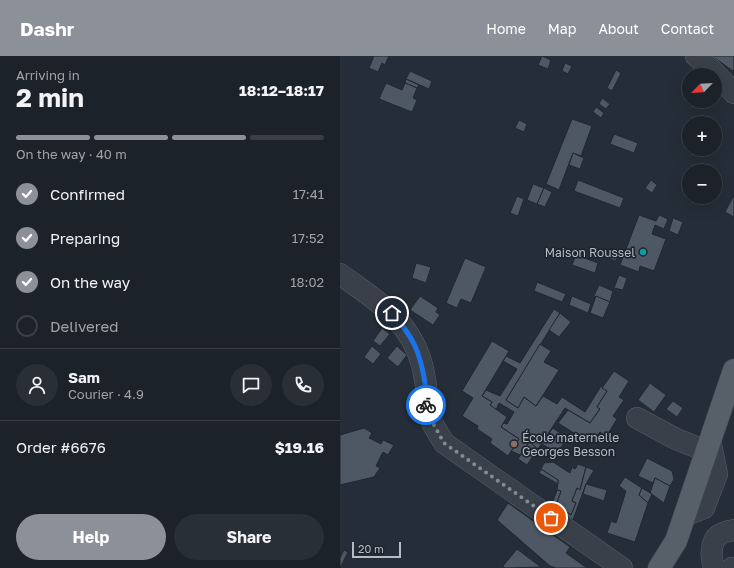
<!DOCTYPE html>
<html lang="en">
<head>
<meta charset="utf-8">
<style>
	:root { --surface:#1c222a; --page:#292f36; --text:#f1f3f6; --muted:#a0a4a8; --line:#3a3f47; --accent:#8c9099 }
	body { margin:0; font-family:"Golos Text",sans-serif; background:var(--page); color:var(--text); height:100vh; display:flex; flex-direction:column; font-size:15px; white-space:nowrap }
	* { box-sizing:border-box; margin:0 }
	p { font-size:13px; color:var(--muted) }
	.icon { flex:none; width:22px; height:22px; fill:none; stroke:currentColor; stroke-width:2; stroke-linecap:round; stroke-linejoin:round }
	.map { position:relative; flex:1; overflow:hidden }
	.panel { display:flex; flex-direction:column; background:var(--surface); width:340px }
	.panel>* { flex:none }
	.needle { width:26px; rotate:245deg }
	.controls { position:absolute; left:342px; top:12px; display:grid; gap:8px }
	.controls a { display:grid; place-items:center; width:40px; height:40px; border-radius:50%; background:var(--surface); box-shadow:0 4px 16px #0002,0 0 0 1px var(--line); font-size:20px }
	.scale { position:absolute; left:12px; bottom:10px; width:49px; box-sizing:border-box; padding-left:4px; border:2px solid #b4bbc5; border-top:0; font-size:11px; line-height:14px; white-space:nowrap; color:#b4bbc5; -webkit-text-stroke:3px #1e252e; paint-order:stroke }
	.pin { position:absolute; display:grid; place-items:center; width:34px; height:34px; color:#fff; margin:-17px; border:2px solid #fff; border-radius:50%; box-shadow:0 1px 4px #0007 }
	.courier { position:absolute; display:grid; place-items:center; width:40px; height:40px; margin:-20px; border:3px solid #1a73e8; border-radius:50%; background:#fff; color:#222; box-shadow:0 1px 5px #0007 }
	.overview em { font-style:normal; font-weight:700 }
	.overview div { display:flex; flex-direction:column-reverse }
	.overview { display:flex; align-items:center; justify-content:space-between; height:68px; padding:0 16px }
	h1 { font-size:26px; font-weight:700; line-height:30px }
	.bar { display:grid; grid-template-columns:repeat(4,1fr); gap:6px 4px; align-content:center; height:48px; padding:0 16px }
	.bar i { height:5px; border-radius:3px; background:var(--line) }
	.bar .active { background:var(--accent) }
	.bar p { grid-column:span 4 }
	.line { display:flex; align-items:center; gap:10px; padding:0 16px; border-top:1px solid var(--line) }
	.line div { flex:1 }
	.round { display:grid; place-items:center; flex:none; width:42px; height:42px; border-radius:21px; background:var(--page) }
	ol { padding:0 16px; list-style:none }
	li { display:flex; align-items:center; gap:12px; height:44px }
	li p { margin-inline-start:auto }
	li .icon { padding:4px; border-radius:50%; background:var(--accent); color:#fff; stroke-width:4 }
	li:last-child { color:var(--muted) }
	li i { width:22px; height:22px; border:2px solid var(--line); border-radius:50% }
	.primary-button { display:flex; gap:8px; margin-top:auto; padding:8px 16px }
	.primary-button a { flex:1; height:46px; border-radius:24px; background:var(--accent); color:#fff; font-size:16px; font-weight:700; line-height:46px; text-align:center }
	.primary-button a+a { background:var(--page); color:var(--text) }
	header { display:flex; align-items:center; gap:24px; box-sizing:border-box; height:56px; padding:0 20px; background:var(--accent); color:#fff }
	header strong { font-size:19px }
	nav { display:flex; gap:22px; margin-inline-start:auto; font-size:14px }
	main { display:flex; flex:1; min-height:0 }
	.map>svg:first-child { display:block }
</style>
</head>
<body>
<header>
<strong>Dashr</strong>
<nav><a>Home</a><a>Map</a><a>About</a><a>Contact</a></nav>
</header>
<main>
<section class="panel">
<div class="overview"><div><h1>2 min</h1><p>Arriving in</p></div><em>18:12–18:17</em></div>
<div class="bar"><i class="active"></i><i class="active"></i><i class="active"></i><i></i><p>On the way · 40 m</p></div>
<ol>
<li><svg class="icon" aria-label="check" viewBox="0 0 24 24"><path d="M5 12l5 5 9-10"/></svg>Confirmed<p>17:41</p></li>
<li><svg class="icon" aria-label="check" viewBox="0 0 24 24"><path d="M5 12l5 5 9-10"/></svg>Preparing<p>17:52</p></li>
<li><svg class="icon" aria-label="check" viewBox="0 0 24 24"><path d="M5 12l5 5 9-10"/></svg>On the way<p>18:02</p></li>
<li><i></i>Delivered</li>
</ol>
<div class="line" style="height:72px"><a class="round"><svg class="icon" aria-label="person" viewBox="0 0 24 24"><circle cx="12" cy="8" r="4"/><path d="M4 21q1-7 8-7t8 7"/></svg></a><div><b>Sam</b><p>Courier · 4.9</p></div><a class="round"><svg class="icon" aria-label="chat" viewBox="0 0 24 24"><path d="M4 5h16v11H9l-5 4z"/></svg></a><a class="round"><svg class="icon" aria-label="phone" viewBox="0 0 24 24"><path d="M5 4h4l2 5-3 2q2 4 5 5l2-3 5 2v4C11 20 4 13 5 4z"/></svg></a></div>
<div class="line" style="height:52px"><div>Order #6676</div><b>$19.16</b></div>
<div class="primary-button"><a>Help</a><a>Share</a></div>
</section>
<div class="map">
<svg width="394" height="512" viewBox="0 0 394 512">
	<rect width="100%" height="100%" fill="#252e38"/>
	<g fill="#4e5864" stroke="#202730">
		<polygon points="34,0 49,0 45,9 42,7 38,16 29,12"/>
		<polygon points="202,0 211,4 208,13 198,9"/>
		<polygon points="372,0 394,0 394,14 393,15"/>
		<polygon points="225,7 232,10 228,18 222,15"/>
		<polygon points="276,14 281,17 272,35 267,32"/>
		<polygon points="70,15 92,25 89,33 66,23"/>
		<polygon points="66,23 79,29 77,32 65,27"/>
		<polygon points="46,27 62,34 65,27 77,32 73,42 77,44 72,56 39,43"/>
		<polygon points="262,42 270,48 266,53 259,48"/>
		<polygon points="256,51 264,57 261,62 253,56"/>
		<polygon points="232,63 252,70 241,100 233,97 219,134 206,128"/>
		<polygon points="179,64 187,68 184,76 175,72"/>
		<polygon points="274,78 298,87 294,97 270,88"/>
		<polygon points="233,97 244,102 240,113 229,109"/>
		<polygon points="238,124 284,142 280,152 234,135"/>
		<polygon points="311,124 317,129 312,137 305,132"/>
		<polygon points="193,128 204,132 197,148 187,144"/>
		<polygon points="204,132 212,136 205,151 197,148"/>
		<polygon points="394,139 394,161 385,156"/>
		<polygon points="177,140 184,143 178,160 170,157"/>
		<polygon points="299,159 316,165 319,159 328,163 324,173 315,169 312,178 326,183 314,215 300,210 299,216 280,209"/>
		<polygon points="333,162 343,166 338,179 329,175"/>
		<polygon points="267,193 279,198 276,205 264,201"/>
		<polygon points="236,199 258,207 255,217 232,209"/>
		<polygon points="125,202 146,211 131,247 121,243 117,252 106,247"/>
		<polygon points="76,207 91,211 86,227 72,222"/>
		<polygon points="279,219 287,222 283,234 274,232"/>
		<polygon points="197,226 226,238 222,246 194,235"/>
		<polygon points="259,229 273,235 270,246 254,240"/>
		<polygon points="80,240 98,252 96,256 100,259 93,269 70,254"/>
		<polygon points="232,240 251,248 248,257 229,249"/>
		<polygon points="256,240 270,246 263,262 250,257"/>
		<polygon points="214,253 220,257 166,344 178,352 184,341 196,350 203,340 217,348 222,341 245,356 261,330 267,335 257,351 260,353 250,367 225,352 198,393 189,386 180,399 171,395 179,383 161,371 163,367 167,368 174,356 159,347 156,354 150,349 152,346 142,340 146,334 160,340 177,313 163,305 166,300 180,307"/>
		<polygon points="220,257 231,266 219,281 209,274"/>
		<polygon points="42,272 50,278 40,290 33,285"/>
		<polygon points="152,285 169,295 142,340 152,346 150,349 167,361 161,371 179,383 168,400 150,387 152,383 137,373 138,370 122,360 133,342 122,335"/>
		<polygon points="200,288 211,295 204,306 219,314 196,350 184,341 178,352 166,344"/>
		<polygon points="32,290 41,298 33,308 24,301"/>
		<polygon points="57,290 67,299 58,311 47,302"/>
		<polygon points="274,315 289,325 279,341 284,344 273,360 277,363 266,381 260,376 251,388 218,367 228,354 250,367 260,353 257,351 267,335 262,332"/>
		<polygon points="310,327 326,339 314,356 298,344"/>
		<polygon points="333,345 343,352 337,361 326,353"/>
		<polygon points="24,372 32,377 29,382 41,388 43,384 54,389 48,399 43,396 36,410 40,412 34,421 0,429 0,379"/>
		<polygon points="213,372 227,382 225,386 209,377"/>
		<polygon points="209,377 224,387 217,397 202,388"/>
		<polygon points="189,386 198,393 187,409 178,403"/>
		<polygon points="307,402 332,415 334,423 330,430 315,422 313,427 298,420"/>
		<polygon points="213,406 230,417 232,411 235,413 238,408 246,411 240,434 237,432 232,445 236,447 231,459 216,449 221,435 217,434 218,424 201,413 204,407"/>
		<polygon points="246,411 254,414 246,428 233,464 211,451 217,434 221,435 216,449 231,459 236,447 232,445 237,432 240,434"/>
		<polygon points="201,413 218,424 218,428 199,417"/>
		<polygon points="285,421 302,432 299,439 308,447 295,486 267,477 271,465 276,467 286,435 279,430"/>
		<polygon points="315,422 330,430 324,447 310,437"/>
		<polygon points="246,428 267,434 264,445 243,438"/>
		<polygon points="302,432 312,438 308,447 299,439"/>
		<polygon points="168,447 230,491 226,497 247,512 216,512 210,510 157,464"/>
		<polygon points="177,493 201,511 165,512 163,510"/>
		<polygon points="4,494 8,496 0,512 0,502"/>
	</g>
	<g fill="none" stroke-linecap="round" stroke-linejoin="round">
		<g stroke="#575e67" stroke-width="22">
			<g id="minor">
				<polyline points="356,0 372,14 394,37"/>
				<path d="M0 218C35 244 70 263 82 309 84 316 85 323 86 330 86 335 85 340 86 345 87 361 96 374 104 387L282 512"/>
				<polyline points="297,362 336,383 366,395"/>
				<polyline points="344,460 364,452 377,418 370,384"/>
				<path d="M375 512C370 504 370 485 379 479 383 476 389 475 394 474"/>
				<polyline points="392,512 394,512"/>
			</g>
		</g>
		<g stroke="#424952" stroke-width="23">
			<polyline id="major" points="319,512 336,485 394,314"/>
		</g>
		<use href="#minor" stroke="#394049" stroke-width="21"/>
		<use href="#major" stroke="#575f69" stroke-width="22"/>
	</g>
	<g fill="none" stroke-linecap="round" stroke-linejoin="round">
		<polyline stroke="#828a94" stroke-width="4" stroke-dasharray="0 7.2" points="86,349 89,360 104,387 211,462"/>
		<path stroke="#1a73e8" stroke-width="5" d="M52 257C73 281 80 295 85 327 86 334 85 342 86 349"/>
	</g>
	<circle fill="#0f9aa8" stroke="#1e252e" stroke-width="1.5" cx="303" cy="196" r="4"/>
	<circle fill="#8d6e63" stroke="#1e252e" stroke-width="1.5" cx="174" cy="388" r="4"/>
	<g text-anchor="middle" dominant-baseline="central" stroke-width="3.5" stroke-linejoin="round" paint-order="stroke">
		<g font-size="12" fill="#b4bbc5" stroke="#1e252e" text-anchor="end">
			<text x="295" y="196">Maison Roussel</text>
			<text x="182" y="381" text-anchor="start">École maternelle<tspan x="182" dy="14">Georges Besson</tspan></text>
		</g>
	</g>
</svg>
<div class="controls">
<a><svg class="needle" viewBox="-14 -14 28 28"><path d="M0-13l5 13h-10z" fill="#e53935"/><path d="M0 13l5-13h-10z" fill="#a0a4a8"/></svg></a>
<a>+</a>
<a>−</a>
</div>
<div class="scale">20 m</div>
<div class="pin" style="left:211px;top:462px;background:#ea580c"><svg class="icon" aria-label="bag" viewBox="0 0 24 24"><path d="M5 8h14l-1 12H6zM9 8a3 3 0 0 1 6 0"/></svg></div>
<div class="pin" style="left:52px;top:257px;background:#1f2937"><svg class="icon" aria-label="home" viewBox="0 0 24 24"><path d="M3 11l9-7 9 7M6 9v11h12V9"/></svg></div>
<div class="courier" style="left:86px;top:349px"><svg class="icon" aria-label="bike" viewBox="0 0 24 24"><circle cx="6" cy="16" r="4"/><circle cx="18" cy="16" r="4"/><path d="M6 16l4-8h5l3 8M10 8l3 8H6M13 5h3"/></svg></div>
</div>
</main>
</body>
</html>
